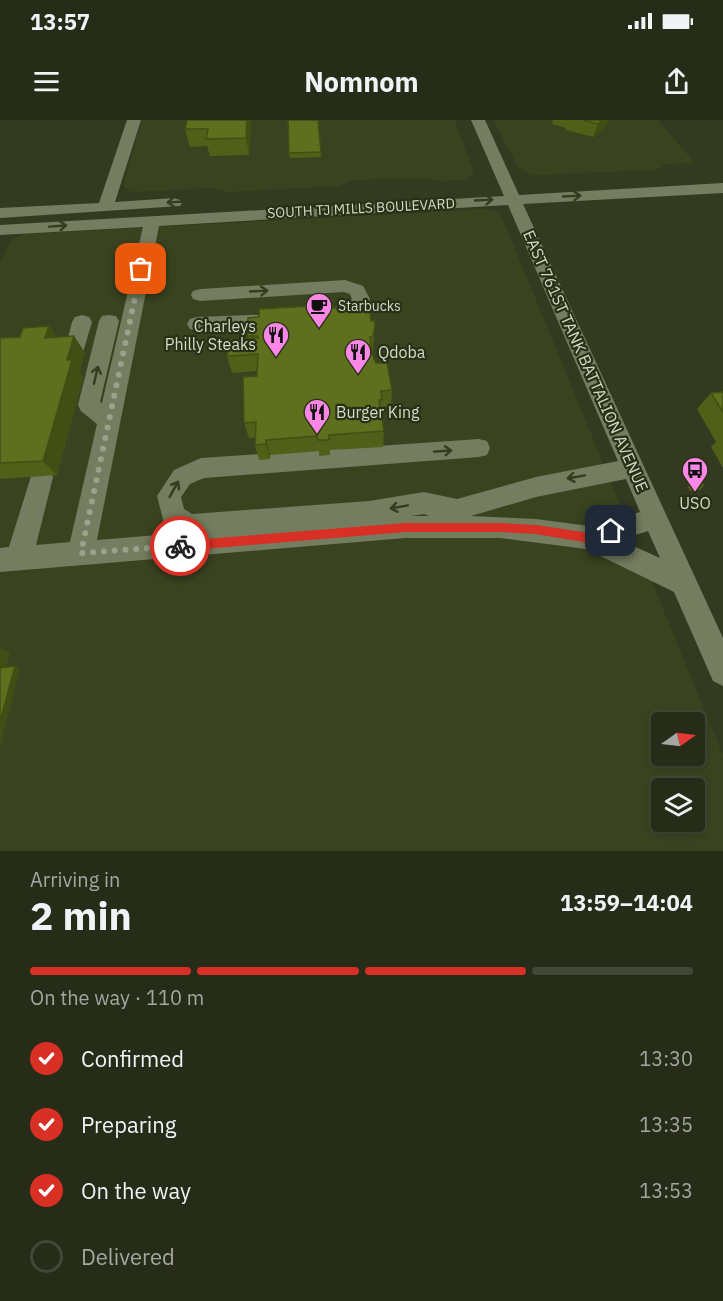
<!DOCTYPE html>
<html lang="en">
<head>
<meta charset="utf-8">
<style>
	:root { --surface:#262c17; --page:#2e3420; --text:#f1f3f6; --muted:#a4a7a1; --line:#424836; --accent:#d93025 }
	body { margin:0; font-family:"IBM Plex Sans",sans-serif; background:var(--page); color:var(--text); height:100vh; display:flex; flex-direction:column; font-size:22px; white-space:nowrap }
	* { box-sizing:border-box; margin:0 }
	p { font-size:20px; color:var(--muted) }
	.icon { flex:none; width:33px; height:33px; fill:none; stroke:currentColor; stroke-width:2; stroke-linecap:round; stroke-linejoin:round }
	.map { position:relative; height:731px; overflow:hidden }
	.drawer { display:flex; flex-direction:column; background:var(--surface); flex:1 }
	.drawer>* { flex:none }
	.needle { width:39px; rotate:76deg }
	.buttons { position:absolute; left:651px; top:592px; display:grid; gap:12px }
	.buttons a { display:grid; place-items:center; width:54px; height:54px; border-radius:6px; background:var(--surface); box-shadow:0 3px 9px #0003,0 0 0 2px var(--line); font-size:30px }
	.pin { position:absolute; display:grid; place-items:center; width:51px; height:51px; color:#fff; margin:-26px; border-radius:12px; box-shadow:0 3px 9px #0006 }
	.courier { position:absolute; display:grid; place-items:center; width:60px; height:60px; margin:-30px; border:4px solid #d93025; border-radius:50%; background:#fff; color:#222; box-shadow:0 2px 8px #0007 }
	.head em { font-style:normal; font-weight:800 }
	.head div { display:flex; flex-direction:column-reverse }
	.head { display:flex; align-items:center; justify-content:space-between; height:102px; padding:0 30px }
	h1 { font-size:39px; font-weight:800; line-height:45px }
	.bar { display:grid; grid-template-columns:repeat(4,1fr); gap:9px 6px; align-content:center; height:72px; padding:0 30px }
	.bar i { height:8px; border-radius:4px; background:var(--line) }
	.bar .current { background:var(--accent) }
	.bar p { grid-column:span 4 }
	ol { padding:0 30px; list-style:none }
	li { display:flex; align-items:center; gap:18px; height:66px }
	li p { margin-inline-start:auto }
	li .icon { padding:6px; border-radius:50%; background:var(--accent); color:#fff; stroke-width:4 }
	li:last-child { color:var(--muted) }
	li i { width:33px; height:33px; border:3px solid var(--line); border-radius:50% }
	.status { display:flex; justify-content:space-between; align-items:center; height:42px; padding:0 30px; background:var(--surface); direction:ltr }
	.status svg { height:16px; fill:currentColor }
	header { display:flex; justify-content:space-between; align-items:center; height:78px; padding:0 30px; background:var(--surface); font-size:27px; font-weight:800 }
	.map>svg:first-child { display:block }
</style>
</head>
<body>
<div class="status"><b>13:57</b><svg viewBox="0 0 49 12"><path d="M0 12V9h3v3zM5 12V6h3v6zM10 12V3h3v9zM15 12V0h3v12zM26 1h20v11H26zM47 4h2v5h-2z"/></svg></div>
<header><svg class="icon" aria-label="menu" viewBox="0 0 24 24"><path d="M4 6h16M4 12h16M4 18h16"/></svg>Nomnom<svg class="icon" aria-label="share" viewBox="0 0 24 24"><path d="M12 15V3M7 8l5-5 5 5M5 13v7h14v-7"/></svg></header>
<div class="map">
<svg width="723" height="731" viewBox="0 0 723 731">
	<rect width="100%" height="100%" fill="#333a1f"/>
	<g fill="#3a4320" fill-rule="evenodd">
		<polygon points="142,0 455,0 474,53 464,60 441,61 421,58 351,60 339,66 228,72 211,68 131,72 123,66"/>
		<polygon points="493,0 658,0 695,43 664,44 663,47 654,50 532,55 518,47"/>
		<path d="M485 89 495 91 502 97 723 635V731H0V143L8 125 13 119 27 114ZM662 603H694V636H662ZM662 669H694V702H662Z"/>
	</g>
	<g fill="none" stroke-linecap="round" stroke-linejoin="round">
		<g fill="#747d5f" fill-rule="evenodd">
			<polygon points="127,0 141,0 115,82 174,78 180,80 182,83 180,86 0,98 0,88 99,83"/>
			<path d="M471 0H485L519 75 723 63V73L523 84 723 518V566L713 561 674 472 586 429 500 418H405L0 452V428L9 427 33 350 41 347 49 350 53 357 36 425 70 422 97 304 81 291 78 285 99 201 102 196 109 195 116 196 119 201 100 282 102 283 143 107 0 115V105L504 76ZM508 85 618 341 536 357 457 379 424 372 369 381 192 394 184 389 181 377 190 364 204 358 479 337 487 335 490 328 487 321 479 319 201 338 174 350 157 376 164 403 182 413 97 420 159 106ZM626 359 640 392 589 406 536 399 471 396 536 377ZM424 394 429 396H411ZM648 411 660 438 620 420Z"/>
			<path d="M345 160 363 166 370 179C361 196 341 207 321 202L318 197 321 192 341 188 352 179 350 174 344 172 200 181 193 179 191 175 193 171 200 169Z"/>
			<polygon points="279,194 286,195 289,200 286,205 197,211 190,209 187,204 190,199 197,197"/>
			<polygon points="82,195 89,197 92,202 81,239 74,241 67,239 64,234 72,202 75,197"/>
		</g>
	</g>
	<g fill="#515f19">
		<polygon points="187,0 251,0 249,35 210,36 207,26 190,27 185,9"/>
		<polygon points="318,0 321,37 290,38 289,33"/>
		<polygon points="553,0 608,0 606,6 593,17 566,10 566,8 552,4"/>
		<polygon points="321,185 333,188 371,201 375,206 374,223 372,234 376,243 392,270 391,286 381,287 381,293 384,311 383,327 330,330 330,335 319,336 319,331 270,335 270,339 259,340 255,325 255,318 249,318 244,303 257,256 257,251 232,253 227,236 248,219 247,216 259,197 310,186"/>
		<polygon points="49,206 56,217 74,216 85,233 79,252 83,257 57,355 0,359 0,218 20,217"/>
		<polygon points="723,272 723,348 711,327 716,322 697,289 711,273"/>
		<polygon points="692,363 704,366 700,370 690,371 688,367"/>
	</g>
	<g fill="#424e14">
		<polygon points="247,0 251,0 249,35 246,18"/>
		<polygon points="602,0 608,0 606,6 593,17 598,4"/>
		<polygon points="49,206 60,223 45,218"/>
		<polygon points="375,206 374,223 373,233 373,216"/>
		<polygon points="74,216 85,233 79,252 83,257 57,355 43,341 67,240"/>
		<polygon points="266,320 270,335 270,339 266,324"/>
		<polygon points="0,528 10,533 0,569"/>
		<polygon points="15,546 20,548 0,626 0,602"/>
	</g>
	<g fill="#5e6f1d" stroke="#424e14" stroke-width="1.5">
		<polygon points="187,0 247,0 246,18 206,19 208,9 185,9"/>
		<polygon points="288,0 318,0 321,32 289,33"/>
		<polygon points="583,0 602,0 598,4"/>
		<polygon points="321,183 321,185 332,185 332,188 369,186 371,201 374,200 375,206 373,216 370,217 372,234 376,243 387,243 392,270 381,271 382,280 379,280 384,311 329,315 329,320 318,320 317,316 266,320 266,324 255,325 256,302 244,303 243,257 257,256 258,234 227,236 229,220 258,218 258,216 247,216 248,198 259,197 259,189 310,186 309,184"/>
		<polygon points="49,206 45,218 74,216 67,240 72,240 43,341 0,343 0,218 20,217 23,208"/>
		<polygon points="723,272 723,292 711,273"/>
		<polygon points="702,362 704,366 694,367 692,363"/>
		<polygon points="15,546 0,602 0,548"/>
	</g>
	<defs><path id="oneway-shaft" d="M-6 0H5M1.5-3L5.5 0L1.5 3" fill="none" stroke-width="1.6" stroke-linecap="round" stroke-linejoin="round" transform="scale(1.5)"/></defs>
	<g stroke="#343c20">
		<use href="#oneway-shaft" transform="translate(572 76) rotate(-3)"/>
		<use href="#oneway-shaft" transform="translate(484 80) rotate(-3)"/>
		<use href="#oneway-shaft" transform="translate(176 82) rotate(177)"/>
		<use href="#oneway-shaft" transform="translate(58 106) rotate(-4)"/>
		<use href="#oneway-shaft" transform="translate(259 171) rotate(-3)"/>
		<use href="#oneway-shaft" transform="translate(96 255) rotate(-77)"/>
		<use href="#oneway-shaft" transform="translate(443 331) rotate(-4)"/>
		<use href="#oneway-shaft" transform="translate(576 357) rotate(170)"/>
		<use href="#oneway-shaft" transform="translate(174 369) rotate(-61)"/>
		<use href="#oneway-shaft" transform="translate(399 387) rotate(170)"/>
	</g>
	<polygon fill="#d93025" points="405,403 500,403 536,405 589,413 611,407 616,411 615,415 589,423 536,414 500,412 405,412 180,431 174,426 180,421"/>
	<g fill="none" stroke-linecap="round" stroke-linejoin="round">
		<polyline stroke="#9ca18d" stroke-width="6" stroke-dasharray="0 10.8" points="141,149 81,433 180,426"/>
	</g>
	<defs>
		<g id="cafe-pin" transform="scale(1.35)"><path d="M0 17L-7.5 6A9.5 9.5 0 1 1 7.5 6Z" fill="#fa87e6" stroke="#293015"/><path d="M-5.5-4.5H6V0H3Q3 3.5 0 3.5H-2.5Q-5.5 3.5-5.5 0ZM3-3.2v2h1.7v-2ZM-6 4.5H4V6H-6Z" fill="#111"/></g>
		<g id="restaurant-pin" transform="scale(1.35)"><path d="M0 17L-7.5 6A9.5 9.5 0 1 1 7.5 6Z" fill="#fa87e6" stroke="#293015"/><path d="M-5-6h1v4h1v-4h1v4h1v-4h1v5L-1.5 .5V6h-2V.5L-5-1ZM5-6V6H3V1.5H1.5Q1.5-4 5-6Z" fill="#111"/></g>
		<g id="bus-pin" transform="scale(1.35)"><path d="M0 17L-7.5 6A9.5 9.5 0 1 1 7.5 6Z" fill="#fa87e6" stroke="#293015"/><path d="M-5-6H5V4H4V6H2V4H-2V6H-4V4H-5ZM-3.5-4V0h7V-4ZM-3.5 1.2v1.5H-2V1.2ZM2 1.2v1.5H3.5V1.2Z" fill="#111"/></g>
	</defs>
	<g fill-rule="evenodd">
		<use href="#cafe-pin" x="319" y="186"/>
		<use href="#restaurant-pin" x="276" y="215"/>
		<use href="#restaurant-pin" x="358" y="232"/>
		<use href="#restaurant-pin" x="317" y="292"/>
		<use href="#bus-pin" x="695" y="350"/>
	</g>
	<g text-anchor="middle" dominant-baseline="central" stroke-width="4.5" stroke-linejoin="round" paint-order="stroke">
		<g font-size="14" fill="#d4d9c8" stroke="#293015">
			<text transform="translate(361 88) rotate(-3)">SOUTH TJ MILLS BOULEVARD</text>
		</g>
		<g font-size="14" fill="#d4d9c8" stroke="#293015" text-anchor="start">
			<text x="338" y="186">Starbucks</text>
		</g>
		<g font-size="16" fill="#d4d9c8" stroke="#293015" text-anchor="start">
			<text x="256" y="206" text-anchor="end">Charleys<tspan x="256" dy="18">Philly Steaks</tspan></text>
			<text x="378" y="232">Qdoba</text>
			<text x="336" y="292">Burger King</text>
			<text x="695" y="383" text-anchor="middle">USO</text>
		</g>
		<g font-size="16" fill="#d4d9c8" stroke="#293015">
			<text transform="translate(586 241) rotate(66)">EAST 761ST TANK BATTALION AVENUE</text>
		</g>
	</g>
</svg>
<div class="buttons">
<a><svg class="needle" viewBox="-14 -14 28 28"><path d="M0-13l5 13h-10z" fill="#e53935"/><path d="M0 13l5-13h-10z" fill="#a4a7a1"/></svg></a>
<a><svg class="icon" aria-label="layers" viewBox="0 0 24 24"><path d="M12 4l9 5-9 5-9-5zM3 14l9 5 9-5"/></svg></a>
</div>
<div class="pin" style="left:141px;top:149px;background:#ea580c"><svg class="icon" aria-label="bag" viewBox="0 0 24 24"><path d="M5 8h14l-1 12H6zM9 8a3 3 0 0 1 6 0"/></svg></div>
<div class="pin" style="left:611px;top:411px;background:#1f2937"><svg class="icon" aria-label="home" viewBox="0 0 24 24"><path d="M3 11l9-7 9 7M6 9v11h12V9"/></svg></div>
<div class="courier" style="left:180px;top:426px"><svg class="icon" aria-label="bike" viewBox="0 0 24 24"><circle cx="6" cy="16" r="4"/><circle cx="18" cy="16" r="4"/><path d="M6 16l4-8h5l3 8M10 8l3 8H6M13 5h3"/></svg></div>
</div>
<section class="drawer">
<div class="head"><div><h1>2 min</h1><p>Arriving in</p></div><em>13:59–14:04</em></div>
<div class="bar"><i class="current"></i><i class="current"></i><i class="current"></i><i></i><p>On the way · 110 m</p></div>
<ol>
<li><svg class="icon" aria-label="check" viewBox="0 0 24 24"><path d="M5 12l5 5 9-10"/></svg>Confirmed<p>13:30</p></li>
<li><svg class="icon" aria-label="check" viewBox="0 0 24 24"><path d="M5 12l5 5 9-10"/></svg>Preparing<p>13:35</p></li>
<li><svg class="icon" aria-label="check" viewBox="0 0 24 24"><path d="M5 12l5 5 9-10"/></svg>On the way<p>13:53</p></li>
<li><i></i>Delivered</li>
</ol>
</section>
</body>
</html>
